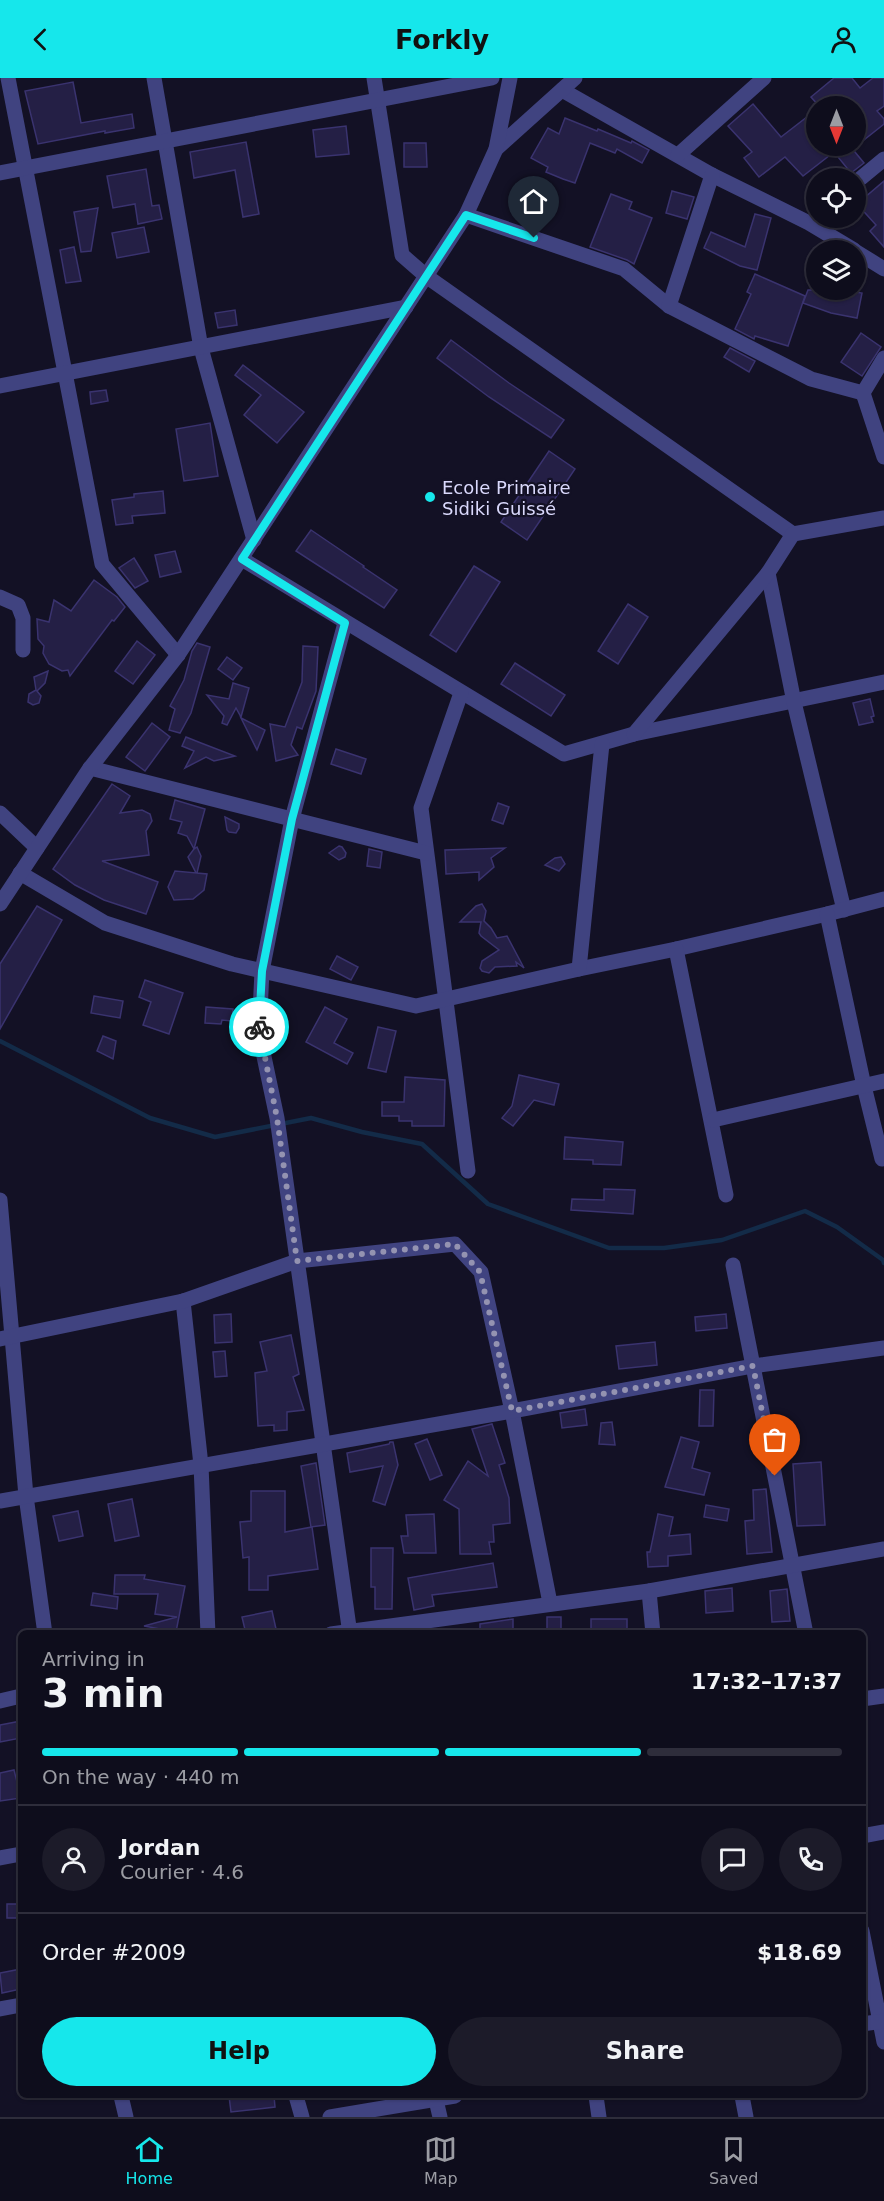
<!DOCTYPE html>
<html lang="en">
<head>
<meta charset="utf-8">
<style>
	:root { --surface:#0e0d1c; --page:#1c1b29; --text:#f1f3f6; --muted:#9b9ca3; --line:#2e2d3b; --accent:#16e7eb }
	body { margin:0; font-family:"DejaVu Sans",sans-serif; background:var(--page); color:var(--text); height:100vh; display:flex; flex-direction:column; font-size:22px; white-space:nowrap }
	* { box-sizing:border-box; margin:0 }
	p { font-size:20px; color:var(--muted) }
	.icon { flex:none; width:33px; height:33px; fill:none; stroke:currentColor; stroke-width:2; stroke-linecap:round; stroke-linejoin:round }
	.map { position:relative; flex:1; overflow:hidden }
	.sheet { position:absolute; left:18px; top:1552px; width:848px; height:468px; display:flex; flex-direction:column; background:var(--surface); border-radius:9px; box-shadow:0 2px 4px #0004,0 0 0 2px var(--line) }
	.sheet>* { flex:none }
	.needle { width:39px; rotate:180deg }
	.controls { position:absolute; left:806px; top:18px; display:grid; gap:12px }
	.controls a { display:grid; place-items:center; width:60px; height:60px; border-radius:50%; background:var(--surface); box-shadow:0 2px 4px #0004,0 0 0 2px var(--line); font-size:30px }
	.pin { position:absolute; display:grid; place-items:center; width:51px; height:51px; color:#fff; margin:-62px -26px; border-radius:50% 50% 50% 0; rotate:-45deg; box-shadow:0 0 6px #0007 }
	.pin .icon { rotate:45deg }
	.courier { position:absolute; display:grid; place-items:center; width:60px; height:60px; margin:-30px; border:4px solid #16e7eb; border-radius:50%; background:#fff; color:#222; box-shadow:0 2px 8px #0007 }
	.head em { font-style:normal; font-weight:700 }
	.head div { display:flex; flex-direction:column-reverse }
	.head { display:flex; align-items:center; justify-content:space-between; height:102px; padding:0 24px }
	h1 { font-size:39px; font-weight:700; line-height:45px }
	.bar { display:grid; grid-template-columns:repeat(4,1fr); gap:9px 6px; align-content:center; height:72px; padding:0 24px }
	.bar i { height:8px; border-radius:4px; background:var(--line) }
	.bar .on { background:var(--accent) }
	.bar p { grid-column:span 4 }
	.line { display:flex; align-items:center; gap:15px; padding:0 24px; border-top:2px solid var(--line) }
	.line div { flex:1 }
	.round { display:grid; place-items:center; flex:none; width:63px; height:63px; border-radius:32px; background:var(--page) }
	.cta { display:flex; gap:12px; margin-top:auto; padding:12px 24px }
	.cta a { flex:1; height:69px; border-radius:36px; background:var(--accent); color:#111; font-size:24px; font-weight:700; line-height:69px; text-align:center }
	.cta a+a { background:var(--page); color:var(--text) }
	header { display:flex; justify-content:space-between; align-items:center; height:78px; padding:0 24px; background:var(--accent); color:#111; font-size:27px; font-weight:700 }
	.tab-bar { display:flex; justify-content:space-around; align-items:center; height:84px; border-top:2px solid var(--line); background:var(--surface); font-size:16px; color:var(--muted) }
	.tab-bar a { display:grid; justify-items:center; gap:3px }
	.tab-bar .on { color:var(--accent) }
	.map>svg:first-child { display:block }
</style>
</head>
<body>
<header><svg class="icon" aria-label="back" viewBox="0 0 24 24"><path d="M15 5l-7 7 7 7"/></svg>Forkly<svg class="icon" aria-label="person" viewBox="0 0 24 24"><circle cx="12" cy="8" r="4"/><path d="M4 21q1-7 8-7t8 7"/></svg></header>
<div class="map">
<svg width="884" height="2039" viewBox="0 0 884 2039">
	<rect width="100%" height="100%" fill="#131125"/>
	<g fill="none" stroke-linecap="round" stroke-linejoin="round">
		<polyline stroke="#132b48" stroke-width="4.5" points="0,963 150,1040 215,1059 311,1040 362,1054 422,1066 488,1126 609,1170 664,1170 722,1162 805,1133 837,1149 883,1182 884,1185"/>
	</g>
	<g fill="#241f45" stroke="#3a336f" stroke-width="1.5">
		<polygon points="834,0 852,0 860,10 873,0 884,0 884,28 877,33 884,41 884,46 855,69 855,28 819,28 811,19"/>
		<polygon points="73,4 81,45 132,36 134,50 105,55 105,53 38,66 25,13"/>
		<polygon points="753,26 781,59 816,32 816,48 811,52 816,59 816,68 850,68 864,85 851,95 834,74 803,98 785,79 759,99 744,80 752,74 728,48"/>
		<polygon points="565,40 597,53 598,51 631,65 632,63 649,72 642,85 617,71 615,75 590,65 575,105 563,101 546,94 548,89 531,80 548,50 559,56"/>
		<polygon points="346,48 349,76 316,79 313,52"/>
		<polygon points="246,64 259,136 243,139 235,92 194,100 190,74"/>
		<polygon points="404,65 426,65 427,89 404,89"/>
		<polygon points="146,91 152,128 159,127 162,141 138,146 135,126 113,130 107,98"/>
		<polygon points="884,103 884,169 870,153 876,147 857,126"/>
		<polygon points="672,113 694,119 687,141 666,135"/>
		<polygon points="611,116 632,124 629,131 652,140 634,186 627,182 590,169"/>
		<polygon points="98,130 91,173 81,174 74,134"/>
		<polygon points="755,136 771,140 757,192 740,188 704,170 711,154 745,169"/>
		<polygon points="144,149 149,174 117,180 112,155"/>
		<polygon points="74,169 81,203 66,205 60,172"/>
		<polygon points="755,196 805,218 788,268 755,258 754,261 735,251 751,216 747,214"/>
		<polygon points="808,212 842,212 862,215 857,240 831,235 803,225"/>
		<polygon points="235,232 237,247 218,250 215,235"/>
		<polygon points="861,255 881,269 862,298 841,284"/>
		<polygon points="451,262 509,305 564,342 551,360 489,319 437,280"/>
		<polygon points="730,270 755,283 749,294 724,279"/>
		<polygon points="243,287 304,334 277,365 244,337 261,317 235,297"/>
		<polygon points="106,312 108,323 91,326 90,314"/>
		<polygon points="210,345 218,398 184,403 176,351"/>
		<polygon points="549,373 575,391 527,462 501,444"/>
		<polygon points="163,413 165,435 132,438 133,445 116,447 112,422 134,419 134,416"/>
		<polygon points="311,452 364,488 363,489 397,512 384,530 296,473"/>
		<polygon points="175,473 181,494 160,499 155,477"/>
		<polygon points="134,480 148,503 135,510 119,490"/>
		<polygon points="474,488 500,504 456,574 430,557"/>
		<polygon points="94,502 117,519 125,529 114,543 112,542 70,598 68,592 62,593 49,586 43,575 44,568 38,561 37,541 49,544 54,522 71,533"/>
		<polygon points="628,526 648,539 618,586 598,573"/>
		<polygon points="137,563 155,577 133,606 115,593"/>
		<polygon points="197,565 210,569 191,635 180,655 169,652 175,631 170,628 184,602 192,573"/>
		<polygon points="303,568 318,569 316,613 302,651 297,649 291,667 298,677 276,683 270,646 285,649 302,604"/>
		<polygon points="227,579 242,590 233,602 218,591"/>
		<polygon points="515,585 565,617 551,638 501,606"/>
		<polygon points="48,593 45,605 37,613 41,618 39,625 33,627 28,624 29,616 36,612 34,599"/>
		<polygon points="233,605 249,610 241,639 236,630 227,647 222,645 224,638 207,617 229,621"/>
		<polygon points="870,621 874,638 871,639 873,644 859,647 853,625"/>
		<polygon points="241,640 265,652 257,672"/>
		<polygon points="152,645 170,659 145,693 126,679"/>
		<polygon points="186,659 201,665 235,678 214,683 206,679 185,690 194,673 182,668"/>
		<polygon points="336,671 366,681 361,696 331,686"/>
		<polygon points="112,706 130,718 120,735 142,732 150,736 152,743 146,753 149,777 102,783 158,804 146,836 104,822 75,807 53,791"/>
		<polygon points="175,722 205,731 194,771 197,769 201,778 197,795 207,796 204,812 193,821 174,822 168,809 175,793 196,795 188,779 194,771 187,758 178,755 182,744 170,741"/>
		<polygon points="498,725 509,729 503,746 492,742"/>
		<polygon points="225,739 239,746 239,750 236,755 229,754 227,752"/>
		<polygon points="339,768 342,769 346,775 345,779 339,782 329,775"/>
		<polygon points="505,770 491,780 494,789 479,802 479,794 446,796 445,772"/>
		<polygon points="369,771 382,774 380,790 367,788"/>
		<polygon points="561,779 565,786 559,793 545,787 555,780"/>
		<polygon points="482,826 486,833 484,843 491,850 497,860 507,858 524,890 516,884 517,888 495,889 489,895 482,893 480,890 482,883 499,872 481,858 479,855 481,844 460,844 476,828"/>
		<polygon points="37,828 62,842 0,951 0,886"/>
		<polygon points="337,878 358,889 351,902 330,891"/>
		<polygon points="145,902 183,915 169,956 143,947 151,924 139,919"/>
		<polygon points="94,918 123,923 120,940 91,935"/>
		<polygon points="206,929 233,931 232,943 222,942 221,946 205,945"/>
		<polygon points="325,929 347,941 334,965 353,975 347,986 306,964"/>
		<polygon points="378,949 396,953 386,994 368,990"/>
		<polygon points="103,958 116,963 113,981 97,973"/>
		<polygon points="519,997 559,1006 554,1027 534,1022 513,1048 502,1040 512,1028"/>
		<polygon points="405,999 445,1002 444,1048 412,1048 412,1043 399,1043 399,1038 382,1038 382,1024 404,1024"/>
		<polygon points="565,1059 623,1064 621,1087 593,1086 593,1082 564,1081"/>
		<polygon points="604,1111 635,1112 633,1136 571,1132 572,1121 604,1122"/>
		<polygon points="231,1236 232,1264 215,1265 214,1237"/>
		<polygon points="726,1236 727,1250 696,1253 695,1239"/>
		<polygon points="291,1257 299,1296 293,1299 304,1332 287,1334 287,1352 274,1353 274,1347 258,1348 255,1295 267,1293 260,1264"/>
		<polygon points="655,1264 657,1287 619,1291 616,1268"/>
		<polygon points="225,1273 227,1298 215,1299 213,1274"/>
		<polygon points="700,1312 714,1312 713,1348 699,1348"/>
		<polygon points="585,1331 587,1347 562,1350 560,1335"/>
		<polygon points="612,1344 615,1367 599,1366 601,1345"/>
		<polygon points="492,1346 505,1385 499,1387 509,1420 510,1445 493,1447 494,1464 489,1464 491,1476 460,1476 459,1431 444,1422 468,1383 488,1398 472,1351"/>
		<polygon points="681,1359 699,1364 692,1390 710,1395 704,1417 665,1409"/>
		<polygon points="427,1361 442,1397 430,1402 415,1366"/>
		<polygon points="390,1364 393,1364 398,1387 385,1427 373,1423 383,1388 350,1394 347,1375 389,1366"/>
		<polygon points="821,1384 825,1447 797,1448 793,1386"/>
		<polygon points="316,1385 325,1447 311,1449 301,1388"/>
		<polygon points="766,1411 772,1474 747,1476 745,1443 754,1442 753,1412"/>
		<polygon points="251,1413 285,1413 285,1454 312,1449 318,1491 268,1498 268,1512 249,1512 249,1479 243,1480 240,1444 251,1443"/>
		<polygon points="132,1421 139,1458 115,1463 108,1426"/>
		<polygon points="706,1427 729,1431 727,1443 704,1439"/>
		<polygon points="78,1433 83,1458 59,1463 53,1438"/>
		<polygon points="434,1436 436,1475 404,1475 401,1458 408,1458 406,1437"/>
		<polygon points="658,1436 673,1439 669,1458 690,1456 691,1476 668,1478 668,1488 648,1489 647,1474 650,1474"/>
		<polygon points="371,1470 393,1470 392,1531 375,1531 375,1509 371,1509"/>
		<polygon points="493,1485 497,1509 432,1517 434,1528 414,1532 408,1500"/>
		<polygon points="115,1497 145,1497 144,1501 185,1508 176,1554 144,1548 177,1539 155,1536 158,1516 114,1516"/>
		<polygon points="732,1510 733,1533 706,1535 705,1513"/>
		<polygon points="787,1511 790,1543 772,1544 770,1513"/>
		<polygon points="93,1515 118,1519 117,1531 91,1527"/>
		<polygon points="272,1533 276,1551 246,1556 242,1539"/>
		<rect x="547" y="1539" width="14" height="17"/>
		<polygon points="513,1541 513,1556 480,1556 480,1546"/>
		<rect x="591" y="1541" width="36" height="15"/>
		<polygon points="21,1643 21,1660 0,1664 0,1647"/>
		<polygon points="14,1692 21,1720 0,1723 0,1695"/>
		<rect x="7" y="1826" width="14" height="14"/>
		<polygon points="21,1891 21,1911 2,1915 0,1895"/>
		<polygon points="229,2018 274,2018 275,2029 231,2034"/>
	</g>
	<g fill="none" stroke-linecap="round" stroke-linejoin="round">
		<g stroke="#404380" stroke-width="15">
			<polyline points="8,0 102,486 178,577"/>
			<polyline points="154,0 201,270 254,462"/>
			<polyline points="374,0 402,177 426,198 793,456"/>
			<polyline points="562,12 712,97 809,145 854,172"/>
			<polyline points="496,71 575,0"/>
			<polyline points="678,77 764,0"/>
			<polyline points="0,95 492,0"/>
			<polyline points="855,105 884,81"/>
			<polyline points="466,137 624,191 669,228 811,301 863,315"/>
			<polyline points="855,173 884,191"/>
			<polyline points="669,228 712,97"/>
			<polyline points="884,280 863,315 884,379"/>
			<polyline points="0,308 406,229"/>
			<polyline points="242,481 564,676 634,656 884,604"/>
			<polyline points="768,495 794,624 844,832"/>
			<polyline points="0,519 18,527 23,540 23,572"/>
			<polyline points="345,545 292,741 262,893 259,955 277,1040 350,1556"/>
			<polyline points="461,615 421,730 468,1093"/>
			<polyline points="634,656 768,495 793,456 884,440"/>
			<polyline points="90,690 426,775"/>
			<polyline points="0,735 37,770"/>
			<polyline points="20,795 105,845 232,886 416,928 579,891 676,871 827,836 884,821"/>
			<polyline points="0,826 90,690 178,577 466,137 496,71 510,0"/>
			<polyline points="827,836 864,1008 882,1081"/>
			<polyline points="676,871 726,1117"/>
			<polyline points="579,891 602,666"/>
			<polyline points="713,1042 884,1003"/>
			<polyline points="0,1122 26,1418 45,1556"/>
			<polyline points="733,1187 806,1556"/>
			<polyline points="183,1223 201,1387 208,1556"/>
			<polyline points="0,1261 183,1223 297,1183 455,1166 481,1194 512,1333 550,1525"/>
			<polyline points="0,1423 512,1333 753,1288 884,1270"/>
			<polyline points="649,1513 653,1556"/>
			<polyline points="331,1556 649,1513 884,1471"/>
			<polyline points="862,1621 884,1618"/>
			<polyline points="0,1623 21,1618"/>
			<polyline points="862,1758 884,1754"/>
			<polyline points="0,1780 21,1776"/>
			<polyline points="862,1853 884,1964"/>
			<polyline points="0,1931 21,1927"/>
			<polyline points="862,1946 884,1943"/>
			<polyline points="121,2018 126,2039"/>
			<polyline points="296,2018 302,2039"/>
			<polyline points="435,2018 440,2039"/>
			<polyline points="596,2018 599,2039"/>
			<polyline points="742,2018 746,2039"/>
			<polyline points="330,2039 455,2018"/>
		</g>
	</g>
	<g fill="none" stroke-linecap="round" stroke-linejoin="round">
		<polyline stroke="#9493b1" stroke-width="6" stroke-dasharray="0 10.8" points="259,949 277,1040 297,1183 455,1166 480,1194 512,1333 753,1288 775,1398"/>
		<polyline stroke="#16e7eb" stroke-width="8" points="259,949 262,893 292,741 345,545 242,481 466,137 534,160"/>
	</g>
	<circle fill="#16e7eb" stroke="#131125" stroke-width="2" cx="430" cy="419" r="6"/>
	<g text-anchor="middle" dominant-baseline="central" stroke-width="4.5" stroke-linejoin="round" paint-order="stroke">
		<g font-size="18" fill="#dad9fc" stroke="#131125" text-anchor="start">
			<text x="442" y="409">Ecole Primaire<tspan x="442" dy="21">Sidiki Guissé</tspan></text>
		</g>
	</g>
</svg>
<div class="controls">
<a><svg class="needle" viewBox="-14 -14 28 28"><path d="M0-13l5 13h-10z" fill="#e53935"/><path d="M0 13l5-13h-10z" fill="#9b9ca3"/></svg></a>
<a><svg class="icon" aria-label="locate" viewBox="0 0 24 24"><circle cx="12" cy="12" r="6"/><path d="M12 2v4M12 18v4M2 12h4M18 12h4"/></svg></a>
<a><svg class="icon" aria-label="layers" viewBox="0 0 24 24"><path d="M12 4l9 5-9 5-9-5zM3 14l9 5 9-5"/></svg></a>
</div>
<div class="pin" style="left:775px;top:1398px;background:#ea580c"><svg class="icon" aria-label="bag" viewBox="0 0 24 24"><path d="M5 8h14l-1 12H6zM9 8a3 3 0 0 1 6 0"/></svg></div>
<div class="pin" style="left:534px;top:160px;background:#1f2937"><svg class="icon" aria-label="home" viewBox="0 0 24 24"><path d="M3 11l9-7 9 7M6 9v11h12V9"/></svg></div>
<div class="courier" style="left:259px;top:949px"><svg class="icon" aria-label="bike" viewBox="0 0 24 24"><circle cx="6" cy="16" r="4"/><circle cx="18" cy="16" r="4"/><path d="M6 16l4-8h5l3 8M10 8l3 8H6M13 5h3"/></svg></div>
<section class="sheet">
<div class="head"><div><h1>3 min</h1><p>Arriving in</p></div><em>17:32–17:37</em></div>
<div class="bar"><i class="on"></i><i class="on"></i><i class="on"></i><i></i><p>On the way · 440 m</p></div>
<div class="line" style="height:108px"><a class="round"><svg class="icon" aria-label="person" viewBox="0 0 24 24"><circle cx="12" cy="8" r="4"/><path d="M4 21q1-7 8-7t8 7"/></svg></a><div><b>Jordan</b><p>Courier · 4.6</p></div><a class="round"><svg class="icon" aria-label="chat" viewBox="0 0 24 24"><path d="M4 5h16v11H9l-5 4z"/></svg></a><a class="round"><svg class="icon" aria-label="phone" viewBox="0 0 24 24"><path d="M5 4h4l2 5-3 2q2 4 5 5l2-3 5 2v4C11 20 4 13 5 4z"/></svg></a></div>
<div class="line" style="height:78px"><div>Order #2009</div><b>$18.69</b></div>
<div class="cta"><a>Help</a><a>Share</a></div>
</section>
</div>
<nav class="tab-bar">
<a class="on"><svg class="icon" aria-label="home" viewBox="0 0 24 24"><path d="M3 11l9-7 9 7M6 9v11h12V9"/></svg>Home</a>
<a><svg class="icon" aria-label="map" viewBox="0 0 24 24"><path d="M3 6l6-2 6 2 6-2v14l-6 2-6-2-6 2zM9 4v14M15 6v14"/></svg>Map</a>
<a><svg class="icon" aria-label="saved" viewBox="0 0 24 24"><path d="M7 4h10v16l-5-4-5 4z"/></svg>Saved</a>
</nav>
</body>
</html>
